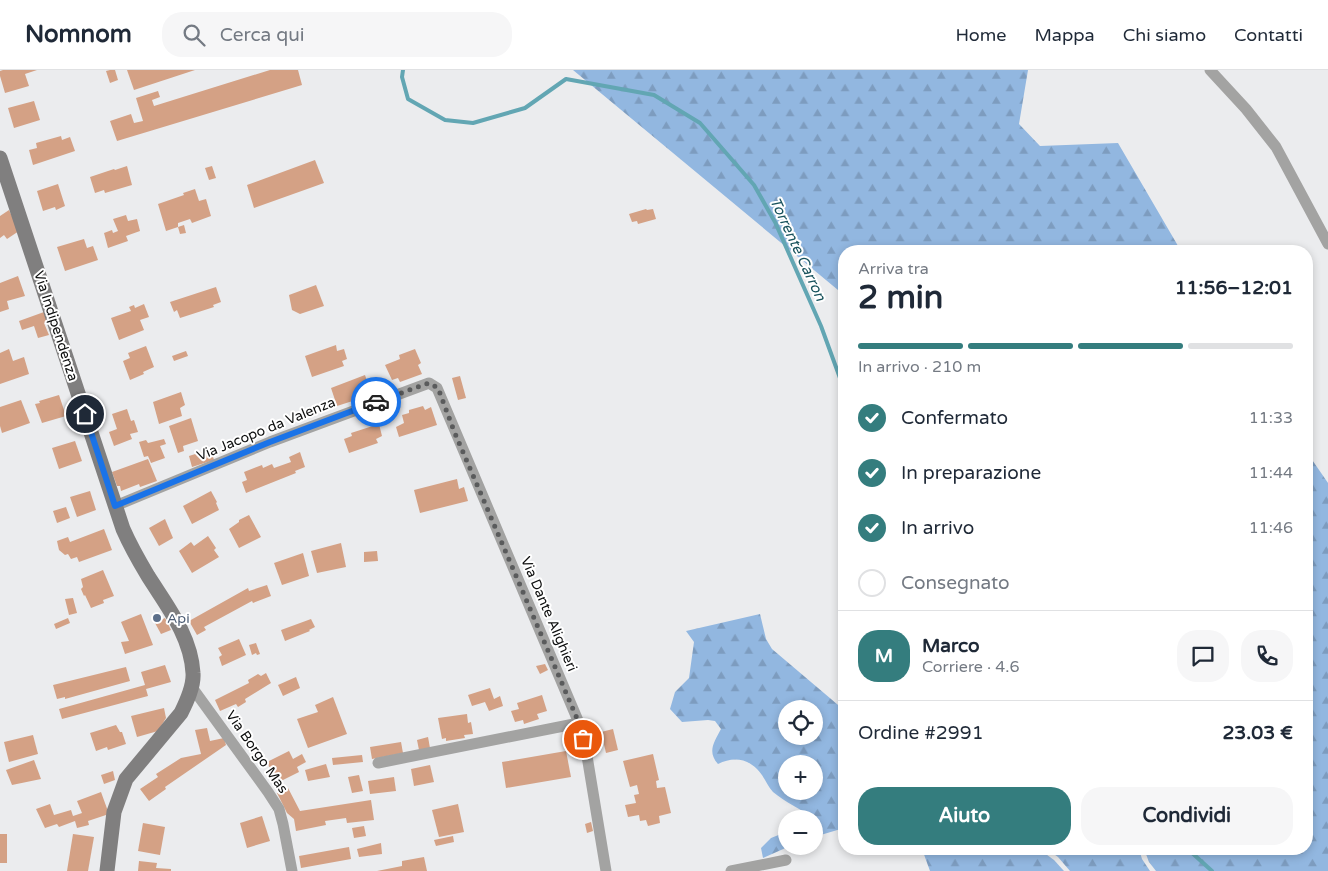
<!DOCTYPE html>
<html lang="it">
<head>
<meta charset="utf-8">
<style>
	:root { --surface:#fff; --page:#f6f6f7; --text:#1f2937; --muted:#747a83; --line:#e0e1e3; --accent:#347d7e }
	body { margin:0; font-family:"Varela Round",sans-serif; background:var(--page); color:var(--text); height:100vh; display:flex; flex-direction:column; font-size:19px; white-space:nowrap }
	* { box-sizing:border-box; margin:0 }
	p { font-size:16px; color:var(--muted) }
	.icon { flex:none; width:28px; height:28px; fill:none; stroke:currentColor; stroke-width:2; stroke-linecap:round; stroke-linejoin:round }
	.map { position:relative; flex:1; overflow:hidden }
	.drawer { position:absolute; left:838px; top:175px; width:475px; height:610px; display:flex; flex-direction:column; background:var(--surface); border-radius:20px; box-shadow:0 2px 8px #0003 }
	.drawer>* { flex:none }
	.buttons { position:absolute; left:778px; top:630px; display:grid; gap:10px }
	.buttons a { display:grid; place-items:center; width:45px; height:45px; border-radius:50%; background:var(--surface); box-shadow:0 2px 8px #0003; font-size:25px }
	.pin { position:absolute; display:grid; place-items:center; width:42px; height:42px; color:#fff; margin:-21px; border:2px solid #fff; border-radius:50%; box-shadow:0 1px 5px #0007 }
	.courier { position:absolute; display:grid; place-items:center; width:50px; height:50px; margin:-25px; border:4px solid #1a73e8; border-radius:50%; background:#fff; color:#222; box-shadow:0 1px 6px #0007 }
	.summary em { font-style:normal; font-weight:800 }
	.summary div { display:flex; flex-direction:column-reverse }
	.summary { display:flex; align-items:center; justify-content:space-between; height:85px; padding:0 20px }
	h1 { font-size:32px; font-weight:800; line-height:38px }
	.bar { display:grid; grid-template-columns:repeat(4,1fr); gap:8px 5px; align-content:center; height:60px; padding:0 20px }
	.bar i { height:6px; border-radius:4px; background:var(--line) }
	.bar .selected { background:var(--accent) }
	.bar p { grid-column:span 4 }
	.line { display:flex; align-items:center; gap:12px; padding:0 20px; border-top:1px solid var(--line) }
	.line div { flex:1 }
	.round { display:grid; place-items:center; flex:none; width:52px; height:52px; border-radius:20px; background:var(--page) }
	ol { padding:0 20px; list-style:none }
	li { display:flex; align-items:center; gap:15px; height:55px }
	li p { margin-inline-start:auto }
	li .icon { padding:5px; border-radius:50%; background:var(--accent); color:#fff; stroke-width:4 }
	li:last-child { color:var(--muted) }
	li i { width:28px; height:28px; border:2px solid var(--line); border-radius:50% }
	.primary-button { display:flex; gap:10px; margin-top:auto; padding:10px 20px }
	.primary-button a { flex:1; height:58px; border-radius:20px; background:var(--accent); color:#fff; font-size:20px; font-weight:800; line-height:58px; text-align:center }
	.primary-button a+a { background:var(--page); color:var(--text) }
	header { display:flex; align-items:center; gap:30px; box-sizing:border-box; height:70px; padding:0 25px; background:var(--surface); border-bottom:1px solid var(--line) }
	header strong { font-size:24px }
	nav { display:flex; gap:28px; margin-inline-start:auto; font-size:18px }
	.search { width:350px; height:45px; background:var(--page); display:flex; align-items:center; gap:12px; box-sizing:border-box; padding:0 18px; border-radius:20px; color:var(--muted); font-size:19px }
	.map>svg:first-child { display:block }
</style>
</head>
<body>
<header>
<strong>Nomnom</strong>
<div class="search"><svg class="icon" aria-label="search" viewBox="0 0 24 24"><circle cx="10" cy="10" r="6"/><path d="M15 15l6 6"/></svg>Cerca qui</div>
<nav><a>Home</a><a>Mappa</a><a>Chi siamo</a><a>Contatti</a></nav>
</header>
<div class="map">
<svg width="1328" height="801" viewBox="0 0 1328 801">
	<defs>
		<pattern id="forest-firs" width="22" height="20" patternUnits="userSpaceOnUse" patternTransform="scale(1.25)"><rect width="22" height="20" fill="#92b7e0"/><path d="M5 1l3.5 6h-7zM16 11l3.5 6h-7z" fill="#7d9cbf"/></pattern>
	</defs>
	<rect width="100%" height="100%" fill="#ebecee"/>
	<g fill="url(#forest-firs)" fill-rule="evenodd">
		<polygon points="573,0 1028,0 1019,54 1040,76 1118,73 1181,181 844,181 844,225"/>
		<polygon points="1306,381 1328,413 1328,801 1156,801 1149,792 1144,779 1306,779"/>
		<path d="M760 544 766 569 772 579 844 640V758L814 767 813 747C800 739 785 732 773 722 767 715 764 706 757 699 746 688 732 687 718 694 707 682 714 672 721 659L715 651 708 650 682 652 670 639 675 622 689 608 694 572 686 561ZM786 639H814V666H786ZM786 694H814V721H786Z"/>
		<polygon points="786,762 786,776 790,776 763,788 761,778 771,768"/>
		<polygon points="922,779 1039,779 1054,790 1064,801 930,801"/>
		<polygon points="1047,779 1139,779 1142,789 1150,801 1070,801 1058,787"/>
	</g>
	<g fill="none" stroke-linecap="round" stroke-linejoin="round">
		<g stroke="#62a6b3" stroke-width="4">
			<polyline points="403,0 402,7 408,29 445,50 473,53 525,38 566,9 654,25 700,53 754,115 775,152 821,256 844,319"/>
			<polyline points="1180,779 1191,782 1212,801"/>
		</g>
	</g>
	<g fill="#d4a185">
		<polygon points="3,0 37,0 25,4 29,16 5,23 0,6 0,1"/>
		<polygon points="110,0 115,0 118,10 110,13 106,1"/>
		<polygon points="127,0 195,0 134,20"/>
		<polygon points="270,0 298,0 302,15 117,71 110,51 131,44 134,53 143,51 136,28 158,21 160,27 152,30 154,36"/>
		<polygon points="34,31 40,50 14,58 8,38"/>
		<polygon points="61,66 62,70 70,67 75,81 33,95 29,80 37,78 36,73"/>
		<polygon points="315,90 324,113 254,138 247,115"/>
		<polygon points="127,96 132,115 105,123 104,120 95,123 90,107 114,99 115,100"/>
		<polygon points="212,96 216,108 209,110 205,98"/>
		<polygon points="58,114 65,136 56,140 55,137 43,141 37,121"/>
		<polygon points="195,119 199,131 206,129 211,146 192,153 190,149 178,153 178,157 184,155 186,163 180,164 178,157 166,161 158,134 184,125 183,123"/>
		<polygon points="646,139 647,140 653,139 656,149 638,154 637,151 632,152 629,144"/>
		<polygon points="9,140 19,161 7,169 4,165 0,168 0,146"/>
		<polygon points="126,145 128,151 137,149 140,161 126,166 128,171 108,178 104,163 112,160 113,163 118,161 113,149"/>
		<polygon points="84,169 87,178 93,176 98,190 65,201 57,177"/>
		<polygon points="18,206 25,226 7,231 9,239 0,242 0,213"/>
		<polygon points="316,215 324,236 300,244 292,240 289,225"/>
		<polygon points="216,217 221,232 213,235 214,237 180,248 177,240 174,242 170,232"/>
		<polygon points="144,234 149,247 140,250 144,260 119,270 111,248 131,241 129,237 134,235 135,238"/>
		<polygon points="44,242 48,251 44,253 49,265 38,268 34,256 22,260 19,251"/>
		<polygon points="336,275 337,281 344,279 347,289 342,291 344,296 312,307 305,286"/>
		<polygon points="146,276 154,297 143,302 144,304 130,310 123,291 130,288 128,283"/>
		<polygon points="9,279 13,291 24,287 29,304 0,314 0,283"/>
		<polygon points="415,279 421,293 418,295 422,304 400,312 398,308 392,310 385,295 400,289 399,285"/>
		<polygon points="186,281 188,286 174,291 172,286"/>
		<polygon points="365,305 369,317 362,320 365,327 337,336 331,318"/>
		<polygon points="460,306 466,328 458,330 452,308"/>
		<polygon points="181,322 185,335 180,338 182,346 159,354 153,332"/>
		<polygon points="59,325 66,346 42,353 35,334 40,333 39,331"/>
		<polygon points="21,330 30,353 2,363 0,356 0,337"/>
		<polygon points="423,336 425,340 431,337 437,355 399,367 396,357 404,353 402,345 409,343 409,340"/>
		<polygon points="127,339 131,351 134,350 138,362 130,364 132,369 114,376 109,362 117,359 112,344"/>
		<polygon points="191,348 198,371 183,376 184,381 178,383 169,356"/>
		<polygon points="379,354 382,366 376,369 378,373 349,383 344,369 352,366 351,363"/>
		<polygon points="164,369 166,374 160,376 165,388 151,393 148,386 144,387 139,372 146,370 148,373"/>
		<polygon points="75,371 82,391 59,399 52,378"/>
		<polygon points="211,379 214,390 192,397 189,386"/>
		<polygon points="300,382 305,397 295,401 296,403 246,423 242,412 247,410 244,402 262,395 263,398 272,394 274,398 291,392 289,387"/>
		<polygon points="148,389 157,411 140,417 139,414 121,421 120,416 117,416 112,402"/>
		<polygon points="457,409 459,419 464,417 468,431 420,443 414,420"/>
		<polygon points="90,421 96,440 77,447 70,427"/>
		<polygon points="211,421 217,432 216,433 219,440 192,454 183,436"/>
		<polygon points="66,437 70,448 57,453 53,441"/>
		<polygon points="249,445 261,467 239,478 229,459 239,452 239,450"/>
		<polygon points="165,449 173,468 159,476 149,458"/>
		<polygon points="104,459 112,480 79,492 77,487 71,489 68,484 65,485 59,480 57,471 68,467 70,472"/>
		<polygon points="208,466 216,478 214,480 219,487 192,503 179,481 191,472 194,476"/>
		<polygon points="341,473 346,497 317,503 311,481"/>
		<polygon points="377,481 378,491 364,492 364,482"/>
		<polygon points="303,483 309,506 282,515 274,493"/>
		<polygon points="103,500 114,526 103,530 104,533 91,538 85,525 84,526 81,519 83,517 81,509"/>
		<polygon points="267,515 271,526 253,533 252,531 204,557 206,560 197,565 189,551 248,518 249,521"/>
		<polygon points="73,528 77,543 69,545 65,529"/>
		<polygon points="141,544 153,575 125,584 121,572 129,571 121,552"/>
		<polygon points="68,548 70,553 56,559 54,554"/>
		<polygon points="165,548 171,560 161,564 155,553"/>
		<polygon points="311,549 315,557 309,560 310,561 285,571 281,560"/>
		<polygon points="239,569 246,585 222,596 219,587 222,585 218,578"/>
		<polygon points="256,573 260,584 257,585 256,583 252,585 249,575"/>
		<polygon points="545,594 548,600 540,604 536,596"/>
		<polygon points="165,595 171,612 146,619 148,626 62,649 59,639 145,615 141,602"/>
		<polygon points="126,597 130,611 65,629 65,627 57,629 53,615"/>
		<polygon points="266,603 271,613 245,629 246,632 238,637 236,634 220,641 215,630 249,613 248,610 258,604 261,606"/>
		<polygon points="296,607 300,618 283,626 278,615"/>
		<polygon points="490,618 494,629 500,626 503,636 489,641 485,632 472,636 468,625"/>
		<polygon points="542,625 547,641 537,644 539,649 524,654 523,650 515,652 511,641 519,639 517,633"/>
		<polygon points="333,627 347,664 308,678 297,649 318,642 315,635"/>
		<polygon points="164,638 166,648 158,661 137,667 131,646"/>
		<polygon points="467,644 468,653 471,652 473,664 464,665 465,668 446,671 446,668 442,669 438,648"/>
		<polygon points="116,655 120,662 122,662 126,674 108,680 107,677 96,681 90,663"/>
		<polygon points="207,658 210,671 224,668 226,675 165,717 166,719 149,731 140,719 158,707 156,704 181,688 201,684 195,660"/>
		<polygon points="613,659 618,680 606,683 601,662"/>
		<polygon points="33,665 38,684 9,692 4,672"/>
		<polygon points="428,667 430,678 419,680 417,670"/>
		<polygon points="401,672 403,683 372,689 370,677"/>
		<polygon points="289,681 293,689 302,684 306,692 297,697 299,702 277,713 267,692"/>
		<polygon points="566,681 571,707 506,718 502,692"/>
		<polygon points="653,684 659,710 656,711 657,718 665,717 671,743 659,746 660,753 648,756 646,750 640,751 639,745 628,747 625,735 636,733 634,725 639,724 637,715 630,717 623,691"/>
		<polygon points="362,685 363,692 333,695 332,688"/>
		<polygon points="34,690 41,709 12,715 6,700"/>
		<polygon points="326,694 330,707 308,711 305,700"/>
		<polygon points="430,695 434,712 414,716 411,699"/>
		<polygon points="113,701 115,710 104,714 101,705"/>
		<polygon points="359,705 363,721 352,723 348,707"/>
		<polygon points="394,707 396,721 370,724 368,711"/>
		<polygon points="288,718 300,741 371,730 374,750 347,753 346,748 325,751 326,755 296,761 294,749 287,743 277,723"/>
		<polygon points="101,722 109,744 88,751 89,755 77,758 75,751 59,757 57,754 45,758 36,739 50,734 54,745 71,740 73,746 82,743 77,731"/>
		<polygon points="458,734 464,762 439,767 432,740"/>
		<polygon points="262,746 270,771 247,778 240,753"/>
		<polygon points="591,752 593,761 587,763 585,754"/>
		<polygon points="143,753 165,757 160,785 138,781"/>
		<polygon points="364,756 366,766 354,768 352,758"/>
		<rect x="0" y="764" width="7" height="29"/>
		<polygon points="73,764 94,767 88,801 67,801"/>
		<polygon points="453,766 454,772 436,776 434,770"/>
		<polygon points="381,773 382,784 359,787 357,779"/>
		<polygon points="349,777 351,789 301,798 299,786"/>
		<polygon points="424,787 427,801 377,801 402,796 402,791"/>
		<polygon points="139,791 157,793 156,798 171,799 171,801 138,801"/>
	</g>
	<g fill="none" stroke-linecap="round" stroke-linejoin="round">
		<g stroke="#a3a3a2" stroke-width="11">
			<polyline points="1210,0 1246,39 1276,77 1328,174"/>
			<polyline points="115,436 270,372 429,313 437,318 579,653 587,686 606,801"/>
			<polyline points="191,616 268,722 279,739 283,754 292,801"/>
			<polyline points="378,693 579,653"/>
			<polyline points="731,801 786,790"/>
		</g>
		<path stroke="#807f7f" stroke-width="15" d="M0 88 123 459C130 475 139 491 148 506 167 536 191 566 193 603 194 616 187 631 181 643L126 709 114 742 107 801"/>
	</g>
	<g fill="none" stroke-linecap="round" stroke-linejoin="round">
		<polyline stroke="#5a5b5c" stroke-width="5" stroke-dasharray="0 9" points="376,332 429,313 438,318 454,361 576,646 583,669"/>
		<polyline stroke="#1a73e8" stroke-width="6" points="85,344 115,436 270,372 376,332"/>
	</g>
	<circle fill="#5c6f8a" stroke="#fff" stroke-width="2" cx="157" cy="548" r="5"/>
	<g text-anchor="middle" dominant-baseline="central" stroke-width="4" stroke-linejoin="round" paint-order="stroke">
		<g font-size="14" fill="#0c0d0d" stroke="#fff">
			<text transform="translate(56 256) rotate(72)">Via Indipendenza</text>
			<text transform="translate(266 359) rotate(-22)">Via Jacopo da Valenza</text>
			<text transform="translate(549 544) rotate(67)">Via Dante Alighieri</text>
			<text transform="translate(257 682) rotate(55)">Via Borgo Mas</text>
		</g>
		<g font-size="14" fill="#4e5e75" stroke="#fff" text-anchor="start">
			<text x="167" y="548">Api</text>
		</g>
		<g font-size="15" font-style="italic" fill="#18525c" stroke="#fff">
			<text transform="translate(798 179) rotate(65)">Torrente Carron</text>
		</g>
	</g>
</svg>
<div class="buttons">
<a><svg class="icon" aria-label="locate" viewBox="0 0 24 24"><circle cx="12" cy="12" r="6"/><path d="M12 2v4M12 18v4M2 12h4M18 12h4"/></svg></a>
<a>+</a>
<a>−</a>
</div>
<div class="pin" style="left:583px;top:669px;background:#ea580c"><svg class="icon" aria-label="bag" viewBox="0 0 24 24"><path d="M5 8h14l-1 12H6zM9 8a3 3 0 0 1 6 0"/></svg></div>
<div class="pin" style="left:85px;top:344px;background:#1f2937"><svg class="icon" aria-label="home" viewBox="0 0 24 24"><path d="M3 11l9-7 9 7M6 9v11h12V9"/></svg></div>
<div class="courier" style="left:376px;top:332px"><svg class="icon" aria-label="car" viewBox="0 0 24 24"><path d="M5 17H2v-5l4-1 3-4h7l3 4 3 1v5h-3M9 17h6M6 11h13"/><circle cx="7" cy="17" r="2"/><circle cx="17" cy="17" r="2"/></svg></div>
<section class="drawer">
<div class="summary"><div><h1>2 min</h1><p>Arriva tra</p></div><em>11:56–12:01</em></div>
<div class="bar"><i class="selected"></i><i class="selected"></i><i class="selected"></i><i></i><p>In arrivo · 210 m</p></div>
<ol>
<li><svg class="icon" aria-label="check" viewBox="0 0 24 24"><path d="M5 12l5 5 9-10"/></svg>Confermato<p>11:33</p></li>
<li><svg class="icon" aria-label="check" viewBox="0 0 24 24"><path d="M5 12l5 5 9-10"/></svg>In preparazione<p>11:44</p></li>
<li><svg class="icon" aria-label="check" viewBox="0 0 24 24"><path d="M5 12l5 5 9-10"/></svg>In arrivo<p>11:46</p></li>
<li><i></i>Consegnato</li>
</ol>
<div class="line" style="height:90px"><b class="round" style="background:var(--accent);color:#fff">M</b><div><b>Marco</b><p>Corriere · 4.6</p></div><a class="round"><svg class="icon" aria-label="chat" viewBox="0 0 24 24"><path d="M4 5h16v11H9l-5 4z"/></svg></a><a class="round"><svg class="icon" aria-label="phone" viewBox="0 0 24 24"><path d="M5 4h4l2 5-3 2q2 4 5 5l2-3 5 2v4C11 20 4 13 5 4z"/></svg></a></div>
<div class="line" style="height:65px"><div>Ordine #2991</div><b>23.03 €</b></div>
<div class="primary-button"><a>Aiuto</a><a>Condividi</a></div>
</section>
</div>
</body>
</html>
